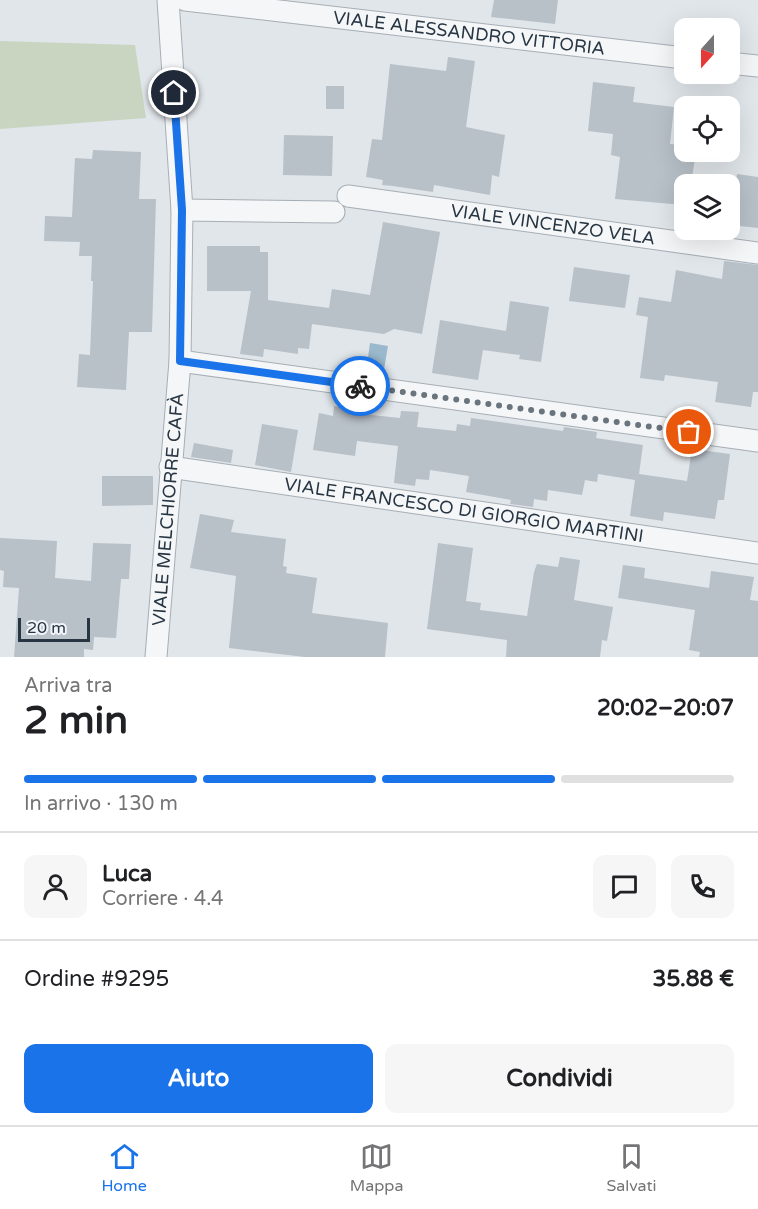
<!DOCTYPE html>
<html lang="it">
<head>
<meta charset="utf-8">
<style>
	:root { --surface:#fff; --page:#f6f6f6; --text:#202124; --muted:#757577; --line:#e0e0e0; --accent:#1a73e8 }
	body { margin:0; font-family:"Varela Round",sans-serif; background:var(--page); color:var(--text); height:100vh; display:flex; flex-direction:column; font-size:22px; white-space:nowrap }
	* { box-sizing:border-box; margin:0 }
	p { font-size:20px; color:var(--muted) }
	.icon { flex:none; width:33px; height:33px; fill:none; stroke:currentColor; stroke-width:2; stroke-linecap:round; stroke-linejoin:round }
	.map { position:relative; height:657px; overflow:hidden }
	.sheet { display:flex; flex-direction:column; background:var(--surface); flex:1 }
	.sheet>* { flex:none }
	.needle { width:39px; rotate:201deg }
	.tools { position:absolute; left:674px; top:18px; display:grid; gap:12px }
	.tools a { display:grid; place-items:center; width:66px; height:66px; border-radius:12px; background:var(--surface); box-shadow:0 6px 24px #0002; font-size:30px }
	.scale { position:absolute; left:18px; bottom:15px; width:72px; box-sizing:border-box; padding-left:6px; border:3px solid #283643; border-top:0; font-size:16px; line-height:21px; white-space:nowrap; color:#283643; -webkit-text-stroke:4px #f1f4f8; paint-order:stroke }
	.pin { position:absolute; display:grid; place-items:center; width:51px; height:51px; color:#fff; margin:-26px; border:3px solid #fff; border-radius:50%; box-shadow:0 2px 6px #0007 }
	.courier { position:absolute; display:grid; place-items:center; width:60px; height:60px; margin:-30px; border:4px solid #1a73e8; border-radius:50%; background:#fff; color:#222; box-shadow:0 2px 8px #0007 }
	.head em { font-style:normal; font-weight:800 }
	.head div { display:flex; flex-direction:column-reverse }
	.head { display:flex; align-items:center; justify-content:space-between; height:102px; padding:0 24px }
	h1 { font-size:39px; font-weight:800; line-height:45px }
	.bar { display:grid; grid-template-columns:repeat(4,1fr); gap:9px 6px; align-content:center; height:72px; padding:0 24px }
	.bar i { height:8px; border-radius:4px; background:var(--line) }
	.bar .current { background:var(--accent) }
	.bar p { grid-column:span 4 }
	.line { display:flex; align-items:center; gap:15px; padding:0 24px; border-top:2px solid var(--line) }
	.line div { flex:1 }
	.round { display:grid; place-items:center; flex:none; width:63px; height:63px; border-radius:12px; background:var(--page) }
	.primary-button { display:flex; gap:12px; margin-top:auto; padding:12px 24px }
	.primary-button a { flex:1; height:69px; border-radius:12px; background:var(--accent); color:#fff; font-size:24px; font-weight:800; line-height:69px; text-align:center }
	.primary-button a+a { background:var(--page); color:var(--text) }
	.dock { display:flex; justify-content:space-around; align-items:center; height:84px; border-top:2px solid var(--line); background:var(--surface); font-size:16px; color:var(--muted) }
	.dock a { display:grid; justify-items:center; gap:3px }
	.dock .current { color:var(--accent) }
	.map>svg:first-child { display:block }
</style>
</head>
<body>
<div class="map">
<svg width="758" height="657" viewBox="0 0 758 657">
	<rect width="100%" height="100%" fill="#e1e6ea"/>
	<polygon fill="#c9d5c1" points="0,41 135,45 146,118 0,129"/>
	<polygon fill="#9ab9cc" points="370,343 388,346 383,375 366,372"/>
	<g fill="#b8c0c8">
		<polygon points="494,0 558,0 555,24 491,17"/>
		<polygon points="448,57 475,61 466,127 505,135 499,177 492,175 490,195 434,185 433,192 393,186 382,185 383,180 366,177 372,139 382,140 390,64 446,71"/>
		<polygon points="593,82 635,87 633,102 674,107 670,144 684,145 684,152 696,152 691,184 684,184 684,205 615,199 620,157 611,155 613,134 588,131"/>
		<rect x="326" y="86" width="18" height="23"/>
		<polygon points="284,135 333,136 332,176 283,175"/>
		<polygon points="93,150 141,152 139,199 156,199 152,332 129,332 126,390 77,387 79,354 90,355 93,281 91,281 92,256 79,256 80,242 44,241 45,216 72,217 75,158 92,159"/>
		<polygon points="737,174 758,177 758,228 731,225"/>
		<polygon points="383,222 440,232 422,334 394,329 384,334 312,324 309,349 298,348 298,354 264,349 263,357 240,354 251,291 207,291 207,246 260,246 260,252 268,252 268,300 329,308 332,289 370,295"/>
		<polygon points="724,261 758,265 758,392 753,392 751,407 715,402 718,382 665,375 664,381 640,378 648,317 636,315 639,297 671,302 676,270 722,279"/>
		<polygon points="574,267 630,275 625,308 569,301"/>
		<polygon points="510,301 549,307 541,362 519,359 520,355 483,350 478,380 432,373 440,320 506,331"/>
		<polygon points="334,406 362,411 362,414 400,418 401,411 419,412 417,427 456,431 457,424 470,426 471,418 563,431 564,427 597,432 596,438 643,445 639,474 687,481 692,449 730,454 724,500 718,500 715,519 664,512 663,521 630,516 635,480 598,474 597,482 585,480 582,495 548,490 547,501 534,499 533,507 510,504 511,500 466,492 469,476 430,470 429,480 416,479 415,486 394,483 398,446 357,441 355,456 313,450 319,413 333,416"/>
		<polygon points="262,424 298,430 291,472 255,465"/>
		<polygon points="194,443 233,450 231,463 191,457"/>
		<polygon points="102,476 153,476 153,505 102,506"/>
		<polygon points="200,514 234,520 231,532 286,539 283,566 287,567 286,573 317,578 312,613 388,623 385,657 305,657 229,648 236,576 190,568"/>
		<polygon points="0,538 57,541 55,578 91,581 93,543 131,544 129,579 121,579 116,638 94,637 93,650 84,649 84,657 14,657 19,588 3,587 4,571 0,570"/>
		<polygon points="438,543 473,548 466,601 481,603 480,610 527,616 534,572 537,564 558,567 560,557 580,560 574,600 613,607 607,641 602,640 600,657 506,657 507,640 427,629"/>
		<polygon points="623,565 645,568 644,578 709,588 711,571 754,577 750,600 758,601 758,657 699,657 700,652 689,650 695,610 618,598"/>
	</g>
	<g fill="none" stroke-linecap="round" stroke-linejoin="round">
		<g stroke="#a6aeb5" stroke-width="23">
			<g id="street">
				<path id="s1" d="M185 0 684 58"/>
				<polyline points="729,63 758,66"/>
				<path id="s2" d="M348 196 758 253"/>
				<polyline points="182,210 334,212"/>
				<polyline points="180,361 758,441"/>
				<path id="s3" d="M170 467 758 553"/>
				<path id="s4" d="M156 657 180 361 182 210 168 0"/>
			</g>
		</g>
		<use href="#street" stroke="#f4f6f8" stroke-width="21"/>
	</g>
	<g fill="none" stroke-linecap="round" stroke-linejoin="round">
		<polyline stroke="#69747d" stroke-width="6" stroke-dasharray="0 10.8" points="360,386 689,432"/>
		<polyline stroke="#1a73e8" stroke-width="8" points="174,93 182,210 180,361 360,386"/>
	</g>
	<g text-anchor="middle" dominant-baseline="central" stroke-width="5" stroke-linejoin="round" paint-order="stroke">
		<g font-size="18" fill="#283643" stroke="#f1f4f8">
			<text stroke="none"><textPath href="#s1" startOffset="286">VIALE ALESSANDRO VITTORIA</textPath></text>
			<text stroke="none"><textPath href="#s2" startOffset="207">VIALE VINCENZO VELA</textPath></text>
			<text stroke="none"><textPath href="#s4" startOffset="148">VIALE MELCHIORRE CAFÀ</textPath></text>
			<text stroke="none"><textPath href="#s3" startOffset="297">VIALE FRANCESCO DI GIORGIO MARTINI</textPath></text>
		</g>
	</g>
</svg>
<div class="tools">
<a><svg class="needle" viewBox="-14 -14 28 28"><path d="M0-13l5 13h-10z" fill="#e53935"/><path d="M0 13l5-13h-10z" fill="#757577"/></svg></a>
<a><svg class="icon" aria-label="locate" viewBox="0 0 24 24"><circle cx="12" cy="12" r="6"/><path d="M12 2v4M12 18v4M2 12h4M18 12h4"/></svg></a>
<a><svg class="icon" aria-label="layers" viewBox="0 0 24 24"><path d="M12 4l9 5-9 5-9-5zM3 14l9 5 9-5"/></svg></a>
</div>
<div class="scale">20 m</div>
<div class="pin" style="left:689px;top:432px;background:#ea580c"><svg class="icon" aria-label="bag" viewBox="0 0 24 24"><path d="M5 8h14l-1 12H6zM9 8a3 3 0 0 1 6 0"/></svg></div>
<div class="pin" style="left:174px;top:93px;background:#1f2937"><svg class="icon" aria-label="home" viewBox="0 0 24 24"><path d="M3 11l9-7 9 7M6 9v11h12V9"/></svg></div>
<div class="courier" style="left:360px;top:386px"><svg class="icon" aria-label="bike" viewBox="0 0 24 24"><circle cx="6" cy="16" r="4"/><circle cx="18" cy="16" r="4"/><path d="M6 16l4-8h5l3 8M10 8l3 8H6M13 5h3"/></svg></div>
</div>
<section class="sheet">
<div class="head"><div><h1>2 min</h1><p>Arriva tra</p></div><em>20:02–20:07</em></div>
<div class="bar"><i class="current"></i><i class="current"></i><i class="current"></i><i></i><p>In arrivo · 130 m</p></div>
<div class="line" style="height:108px"><a class="round"><svg class="icon" aria-label="person" viewBox="0 0 24 24"><circle cx="12" cy="8" r="4"/><path d="M4 21q1-7 8-7t8 7"/></svg></a><div><b>Luca</b><p>Corriere · 4.4</p></div><a class="round"><svg class="icon" aria-label="chat" viewBox="0 0 24 24"><path d="M4 5h16v11H9l-5 4z"/></svg></a><a class="round"><svg class="icon" aria-label="phone" viewBox="0 0 24 24"><path d="M5 4h4l2 5-3 2q2 4 5 5l2-3 5 2v4C11 20 4 13 5 4z"/></svg></a></div>
<div class="line" style="height:78px"><div>Ordine #9295</div><b>35.88 €</b></div>
<div class="primary-button"><a>Aiuto</a><a>Condividi</a></div>
</section>
<nav class="dock">
<a class="current"><svg class="icon" aria-label="home" viewBox="0 0 24 24"><path d="M3 11l9-7 9 7M6 9v11h12V9"/></svg>Home</a>
<a><svg class="icon" aria-label="map" viewBox="0 0 24 24"><path d="M3 6l6-2 6 2 6-2v14l-6 2-6-2-6 2zM9 4v14M15 6v14"/></svg>Mappa</a>
<a><svg class="icon" aria-label="saved" viewBox="0 0 24 24"><path d="M7 4h10v16l-5-4-5 4z"/></svg>Salvati</a>
</nav>
</body>
</html>
